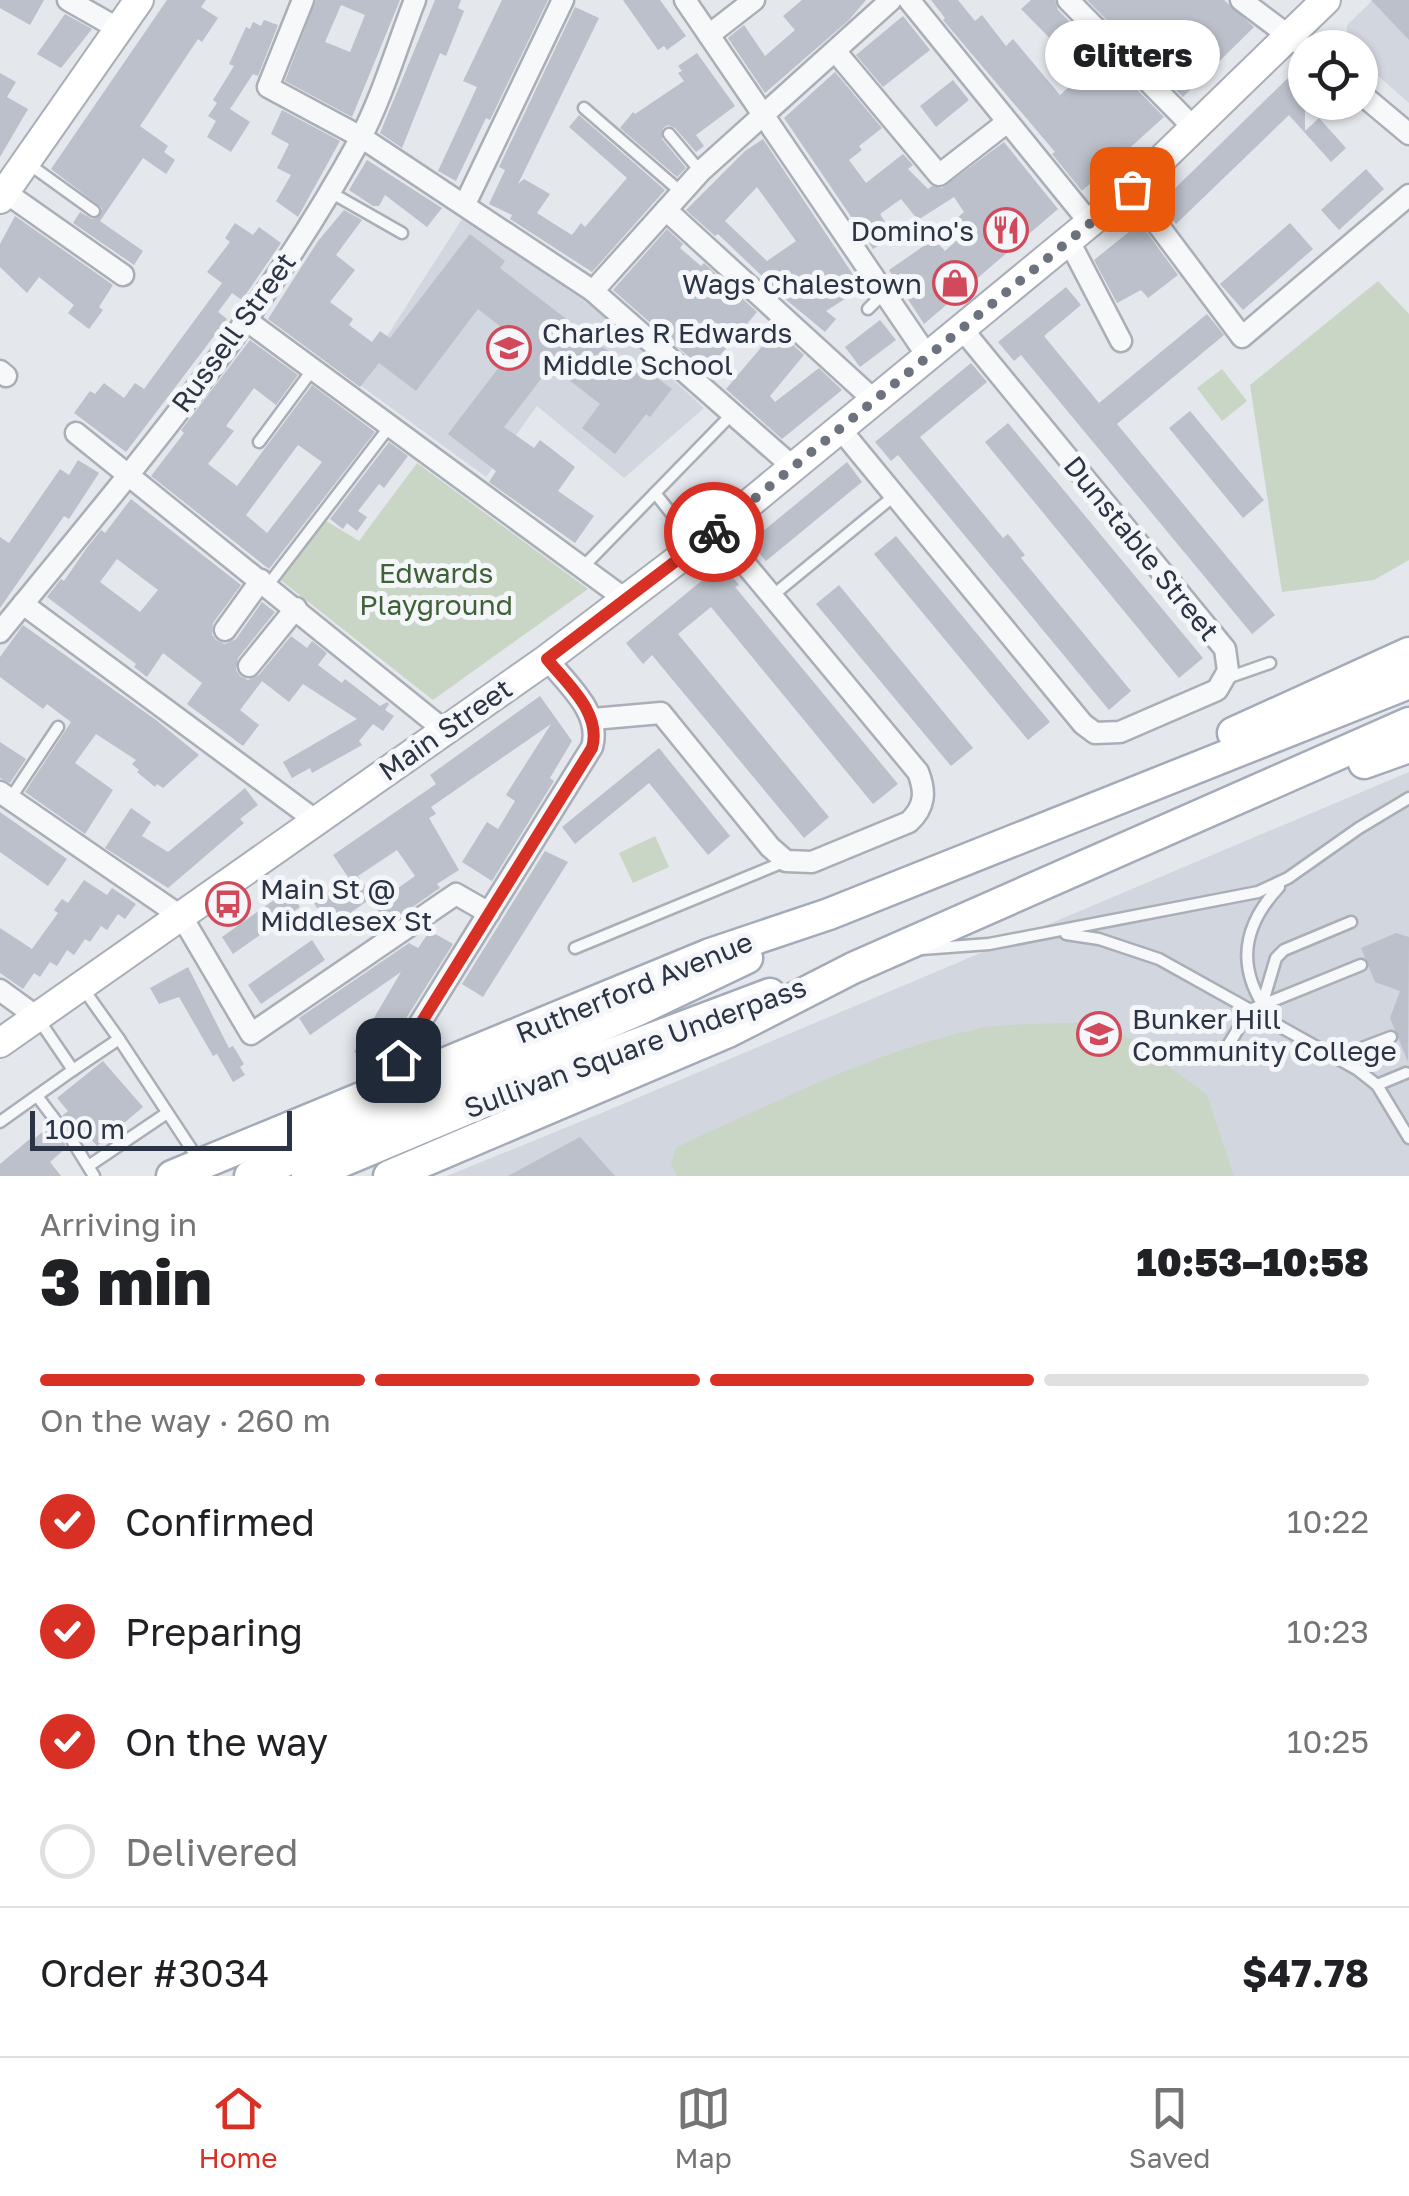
<!DOCTYPE html>
<html lang="en">
<head>
<meta charset="utf-8">
<style>
	:root { --surface:#fff; --page:#f2f2f2; --text:#202124; --muted:#757577; --line:#e0e0e0; --accent:#d93025 }
	body { margin:0; font-family:"Golos Text",sans-serif; background:var(--page); color:var(--text); height:100vh; display:flex; flex-direction:column; font-size:38px; white-space:nowrap }
	* { box-sizing:border-box; margin:0 }
	p { font-size:32px; color:var(--muted) }
	.icon { flex:none; width:55px; height:55px; fill:none; stroke:currentColor; stroke-width:2; stroke-linecap:round; stroke-linejoin:round }
	.map { position:relative; height:1176px; overflow:hidden }
	.side { display:flex; flex-direction:column; background:var(--surface); flex:1 }
	.side>* { flex:none }
	.controls { position:absolute; left:1288px; top:30px; display:grid; gap:20px }
	.controls a { display:grid; place-items:center; width:90px; height:90px; border-radius:50%; background:var(--surface); box-shadow:0 2px 8px #0004; font-size:50px }
	.scale { position:absolute; left:30px; bottom:25px; width:262px; box-sizing:border-box; padding-left:10px; border:5px solid #2b3445; border-top:0; font-size:28px; line-height:35px; white-space:nowrap; color:#2b3445; -webkit-text-stroke:8px #f4f6f9; paint-order:stroke }
	.pin { position:absolute; display:grid; place-items:center; width:85px; height:85px; color:#fff; margin:-42px; border-radius:20px; box-shadow:0 5px 15px #0006 }
	.courier { position:absolute; display:grid; place-items:center; width:100px; height:100px; margin:-50px; border:8px solid #d93025; border-radius:50%; background:#fff; color:#222; box-shadow:0 2px 12px #0007 }
	.bubble { position:absolute; height:70px; border-radius:35px; background:var(--surface); box-shadow:0 2px 8px #0004; font-size:32px; font-weight:800; line-height:70px; text-align:center }
	.summary em { font-style:normal; font-weight:800 }
	.summary div { display:flex; flex-direction:column-reverse }
	.summary { display:flex; align-items:center; justify-content:space-between; height:170px; padding:0 40px }
	h1 { font-size:65px; font-weight:800; line-height:75px }
	.bar { display:grid; grid-template-columns:repeat(4,1fr); gap:15px 10px; align-content:center; height:120px; padding:0 40px }
	.bar i { height:12px; border-radius:8px; background:var(--line) }
	.bar .on { background:var(--accent) }
	.bar p { grid-column:span 4 }
	.line { display:flex; align-items:center; gap:25px; padding:0 40px; border-top:2px solid var(--line) }
	.line div { flex:1 }
	ol { padding:0 40px; list-style:none }
	li { display:flex; align-items:center; gap:30px; height:110px }
	li p { margin-inline-start:auto }
	li .icon { padding:10px; border-radius:50%; background:var(--accent); color:#fff; stroke-width:4 }
	li:last-child { color:var(--muted) }
	li i { width:55px; height:55px; border:5px solid var(--line); border-radius:50% }
	.tabs { display:flex; justify-content:space-around; align-items:center; height:140px; border-top:2px solid var(--line); background:var(--surface); font-size:28px; color:var(--muted) }
	.tabs a { display:grid; justify-items:center; gap:5px }
	.tabs .on { color:var(--accent) }
	.map>svg:first-child { display:block }
</style>
</head>
<body>
<div class="map">
<svg width="1409" height="1176" viewBox="0 0 1409 1176">
	<rect width="100%" height="100%" fill="#e4e7ec"/>
	<g fill="#d2d6de">
		<polygon points="1373,0 1409,0 1409,103 1360,60 1360,48 1347,47 1347,25"/>
		<polygon points="464,216 601,313 704,408 624,478 537,406 486,477 357,383"/>
		<polygon points="1409,772 1409,1176 447,1176 604,1112"/>
	</g>
	<g fill="#c9d6c5">
		<polygon points="1378,281 1409,314 1409,560 1374,580 1282,592 1250,385"/>
		<polygon points="1222,369 1247,401 1222,421 1197,388"/>
		<polygon points="417,463 588,589 433,700 278,578 323,519 359,541"/>
		<polygon points="655,836 669,867 633,883 619,853"/>
		<path d="M1077 1023 1116 1031 1135 1041 1207 1095 1234 1176H677L671 1163 676 1148 696 1138C787 1097 879 1050 977 1029 1009 1023 1044 1024 1077 1023Z"/>
	</g>
	<g fill="#bbc0ca" fill-rule="evenodd">
		<polygon points="0,0 44,0 30,25 0,8"/>
		<polygon points="167,0 206,0 201,7 218,18 202,42 198,39 140,126 168,146 164,152 175,160 166,174 143,158 100,221 143,251 134,265 73,223 80,212 92,219 98,218 102,208 51,169"/>
		<path d="M316 0H400L352 117 285 81ZM341 5 365 15 350 52 325 42Z"/>
		<polygon points="435,0 461,0 458,8 464,11 446,56 440,53 402,148 380,133"/>
		<polygon points="502,0 548,0 490,120 486,118 456,181 438,171 477,87 463,81"/>
		<polygon points="623,0 660,0 686,36 667,50 664,46 658,50"/>
		<polygon points="802,0 866,0 849,20 765,93 728,38 744,25 765,56 795,30 783,16"/>
		<polygon points="931,0 958,0 975,21 982,15 1006,46 1013,39 1060,95 1084,73 1021,9 1031,0 1055,0 1058,10 1164,117 1082,191 1052,154 1055,152 943,20 945,18"/>
		<polygon points="1087,0 1224,0 1254,27 1183,97"/>
		<polygon points="1371,0 1409,0 1409,40"/>
		<polygon points="575,7 599,18 518,184 524,179 550,194 537,213 559,227 572,235 581,223 585,227 627,178 569,127 579,115 665,190 592,272 510,219 512,215 489,204 505,170 499,167"/>
		<polygon points="65,14 92,29 61,68 37,54"/>
		<polygon points="903,16 930,50 883,87 856,55"/>
		<polygon points="264,20 278,25 258,76 253,74 230,109 250,122 231,152 207,137 216,121 208,116 217,103 213,100 234,66 229,64 246,27 250,29 253,22 261,26"/>
		<polygon points="697,53 735,106 696,135 704,146 696,152 675,128 668,125 663,128 662,139 686,168 677,177 620,128 633,112 635,114 684,81 678,73 682,71 678,66"/>
		<polygon points="835,72 882,128 859,146 862,150 849,160 866,183 903,154 913,165 908,169 928,189 932,186 942,188 1004,142 1058,209 924,324 889,270 934,239 945,251 966,232 957,218 964,212 954,197 918,220 901,199 880,214 894,236 873,249 784,118"/>
		<polygon points="0,73 16,82 7,97 28,109 0,157"/>
		<polygon points="1289,77 1305,93 1305,131 1319,118 1346,148 1331,162 1289,115 1176,224 1159,204"/>
		<polygon points="953,80 969,100 936,127 920,106"/>
		<polygon points="282,110 340,141 298,217 276,201 291,175 277,168 289,144 271,134"/>
		<path d="M763 139 862 288 826 311 836 319 825 332 760 278 762 276 718 234 715 236 686 210 745 151ZM757 187 796 241 767 261 725 221Z"/>
		<polygon points="367,160 442,208 427,227 385,195 379,206 373,206 349,190"/>
		<polygon points="1366,169 1384,189 1339,230 1321,210"/>
		<polygon points="344,210 362,220 336,255 355,270 330,302 353,319 349,325 372,342 380,331 390,338 470,234 505,261 500,268 637,373 641,366 672,389 650,417 646,414 615,454 582,428 600,404 551,366 504,427 534,448 540,440 575,467 558,491 594,516 575,543 489,482 496,471 448,434 519,341 478,309 416,391 379,363 360,387 268,319 318,241"/>
		<polygon points="15,216 113,285 99,307 103,310 89,329 68,313 74,305 39,277 27,293 0,267 0,244"/>
		<polygon points="235,223 253,235 259,227 281,243 242,300 232,293 218,312 227,319 126,452 74,413 90,391 95,394 104,383 124,398 135,383 144,389 222,283 207,272 230,242 225,238"/>
		<polygon points="1140,223 1178,275 1148,298 1141,290 1117,303 1094,260"/>
		<polygon points="1290,223 1313,249 1243,310 1220,284"/>
		<polygon points="667,229 683,244 680,248 701,266 704,263 757,312 706,372 613,290"/>
		<polygon points="1066,287 1081,305 1044,336 1099,403 1207,314 1224,335 1117,424 1275,615 1252,634 1021,355 1014,361 998,342"/>
		<polygon points="880,320 896,340 860,367 845,347"/>
		<polygon points="774,332 779,332 804,355 770,396 775,402 819,368 842,390 782,439 726,389"/>
		<path d="M250 340 298 375 276 405 254 388 226 426 234 431 208 464 237 486 312 385 375 432 269 569 151 476 184 433 181 430ZM298 445 322 462 267 533 246 515Z"/>
		<polygon points="971,363 987,382 920,437 1003,538 1008,534 1025,555 1021,558 1131,691 1109,710 898,455 891,461 875,442"/>
		<polygon points="1190,411 1264,500 1243,518 1169,428"/>
		<polygon points="1008,423 1203,658 1179,678 985,442"/>
		<polygon points="389,442 408,456 384,488 379,484 358,511 367,517 357,531 347,523 343,529 330,519"/>
		<polygon points="78,460 99,473 69,519 64,516 0,608 0,537 9,543 60,469 69,475"/>
		<polygon points="847,462 862,482 766,561 750,542"/>
		<path d="M131 499 241 585 213 623 212 635 216 640 225 644 236 639 262 602 275 612 238 658 236 670 240 676 248 680 259 675 291 636 307 648 312 641 327 653 318 665 342 683 345 679 380 706 387 702 389 704 385 710 394 716 383 731 373 724 359 741 362 745 312 773 310 768 292 778 283 762 357 719 303 684 289 702 262 681 240 710 259 725 243 746 187 704 202 683 163 653 147 677 134 667 136 664 47 597 61 579 64 581 86 549 101 530 105 533ZM117 559 158 590 140 612 100 582Z"/>
		<polygon points="896,536 1050,722 1028,740 874,554"/>
		<polygon points="722,564 739,585 735,587 898,784 873,804 711,607 678,634 829,817 804,838 652,655 643,664 626,643"/>
		<polygon points="839,585 973,748 951,766 816,604"/>
		<polygon points="23,625 156,720 199,755 163,788 157,784 155,787 137,772 139,770 132,764 136,760 96,734 75,763 113,790 85,834 25,792 71,722 47,704 43,709 0,677 0,657"/>
		<polygon points="540,696 572,741 550,778 554,781 492,881 462,862 487,822 498,829 515,801 506,795 551,724 431,807 436,814 429,818 459,870 437,884 440,888 388,924 374,905 415,876 397,850 358,876 373,897 330,927 313,902 348,877 333,855 436,784 430,775"/>
		<polygon points="0,742 26,759 10,783 0,778"/>
		<polygon points="659,748 730,836 708,855 649,783 575,844 562,827"/>
		<polygon points="245,788 258,805 240,819 244,823 168,888 105,848 131,808 151,822 142,836 168,852"/>
		<polygon points="0,812 67,859 48,886 0,852"/>
		<polygon points="545,851 568,862 483,997 462,984"/>
		<polygon points="84,880 107,895 112,888 136,904 125,919 118,914 107,930 101,926 90,942 85,939 74,955 67,950 57,966 50,962 40,977 34,973 23,989 0,973 0,928 32,949 58,913 54,910 62,899 68,903"/>
		<polygon points="288,890 300,907 233,954 222,937"/>
		<polygon points="430,931 453,944 376,1066 354,1052 401,972 310,1035 299,1018 409,943 418,948"/>
		<polygon points="1396,933 1409,937 1408,1062 1390,1018 1400,991 1375,982 1361,948"/>
		<polygon points="312,940 325,960 261,1004 248,985"/>
		<polygon points="188,967 229,1048 233,1046 244,1064 240,1067 245,1075 233,1082 217,1054 213,1056 179,997 159,1004 150,988"/>
		<polygon points="103,1061 143,1107 97,1146 85,1132 79,1136 68,1135 64,1141 66,1148 50,1162 61,1176 0,1176 0,1164 31,1138 33,1140 49,1126 56,1130 62,1127 63,1115 68,1111 57,1098"/>
		<polygon points="580,1137 615,1176 508,1176"/>
	</g>
	<g fill="none" stroke-linecap="round" stroke-linejoin="round">
		<g stroke="#a9aeb7" stroke-width="15">
			<g id="lane">
				<polyline points="584,108 681,192"/>
				<polyline points="669,134 700,171"/>
				<polyline points="26,162 94,211"/>
				<polyline points="330,192 402,233"/>
				<polyline points="868,309 884,293"/>
				<polyline points="259,442 313,369"/>
				<polyline points="655,493 695,543"/>
				<polyline points="583,567 732,414"/>
				<polyline points="268,585 390,426"/>
				<polyline points="772,596 894,496"/>
				<polyline points="1227,678 1270,663"/>
				<polyline points="10,799 58,727"/>
				<polyline points="1066,934 1099,939 1159,959 1358,1070 1377,1085 1406,1073"/>
				<polyline points="575,948 786,861"/>
				<polyline points="922,949 989,944 1258,892 1288,878 1359,828 1409,798"/>
				<polyline points="1262,1005 1276,958 1284,950 1351,922"/>
				<path d="M1276 1023C1237 976 1237 932 1279 887"/>
				<polyline points="119,1039 198,1159"/>
				<polyline points="1227,1047 1250,1010 1361,965"/>
				<polyline points="1336,1058 1391,1037"/>
				<polyline points="73,1070 119,1039 82,987"/>
				<polyline points="1377,1085 1409,1138"/>
				<polyline points="37,1096 56,1121"/>
				<polyline points="0,1122 73,1070 37,1017"/>
				<polyline points="73,1142 94,1176"/>
				<polyline points="90,1165 167,1113"/>
			</g>
		</g>
		<g stroke="#a9aeb7" stroke-width="25">
			<g id="street">
				<polyline points="68,0 119,29"/>
				<polyline points="303,0 268,87 361,137 593,291 793,467"/>
				<polyline points="685,0 928,357"/>
				<polyline points="909,0 1090,223"/>
				<polyline points="1068,0 1194,128"/>
				<polyline points="1241,0 1305,48"/>
				<polyline points="709,35 754,0"/>
				<polyline points="836,52 939,175 1006,123"/>
				<polyline points="1360,93 1409,134"/>
				<polyline points="1131,189 1242,337 1409,195"/>
				<polyline points="5,192 123,275"/>
				<polyline points="465,204 563,0"/>
				<polyline points="666,210 875,401"/>
				<polyline points="1069,241 1121,341"/>
				<polyline points="593,291 701,171 891,0"/>
				<polyline points="246,320 625,599"/>
				<polyline points="0,371 6,376"/>
				<polyline points="841,430 1083,724 1095,733 1120,732 1217,690 1228,671 1225,649 962,329"/>
				<polyline points="76,433 444,730"/>
				<polyline points="23,604 315,820"/>
				<polyline points="225,630 261,580"/>
				<path d="M0 632C127 477 263 318 359 141 382 98 397 46 415 0"/>
				<polyline points="249,666 296,608"/>
				<path d="M593 719 661 713 770 847 786 861 812 862 909 822C925 807 926 792 918 772L717 530"/>
				<polyline points="0,792 182,917 251,1034 456,894 489,913"/>
				<polyline points="0,990 37,1017"/>
				<path d="M379 1089 592 747C602 713 567 684 547 659"/>
			</g>
		</g>
		<g stroke="#a9aeb7" stroke-width="32">
			<g id="secondary">
				<polyline points="0,199 139,0"/>
				<polyline points="0,1043 547,659 717,530 1131,189 1326,0"/>
			</g>
		</g>
		<g stroke="#a3abb8" stroke-width="35">
			<g id="primary">
				<polyline points="1233,733 1409,653"/>
				<polyline points="1364,763 1409,747"/>
				<polyline points="172,1176 710,954 829,914 1409,683"/>
				<polyline points="250,1176 636,1011 747,958"/>
				<polyline points="307,1176 486,1101 770,994"/>
				<polyline points="389,1176 728,1032 853,968 1409,723"/>
			</g>
		</g>
		<use href="#lane" stroke="#f7f8fa" stroke-width="10"/>
		<use href="#street" stroke="#f7f8fa" stroke-width="20"/>
		<use href="#secondary" stroke="#fff" stroke-width="28"/>
		<use href="#primary" stroke="#fff" stroke-width="30"/>
	</g>
	<g fill="none" stroke-linecap="round" stroke-linejoin="round">
		<polyline stroke="#6c737f" stroke-width="10" stroke-dasharray="0 18" points="714,532 1132,189"/>
		<path stroke="#d93025" stroke-width="12" d="M398 1060 592 748C602 713 567 684 547 659L714 532"/>
	</g>
	<defs>
		<g id="restaurant-ring" transform="scale(2.25)"><circle r="9.5" fill="#f4f6f9" stroke="#d1495b" stroke-width="1.5"/><path d="M-5-6h1v4h1v-4h1v4h1v-4h1v5L-1.5 .5V6h-2V.5L-5-1ZM5-6V6H3V1.5H1.5Q1.5-4 5-6Z" fill="#d1495b"/></g>
		<g id="shop-ring" transform="scale(2.25)"><circle r="9.5" fill="#f4f6f9" stroke="#d1495b" stroke-width="1.5"/><path d="M-5-2.5h2.3a2.7 3.5 0 0 1 5.4 0H5L5.5 6h-11ZM-1.5-2.5h3a1.5 2.3 0 0 0-3 0Z" fill="#d1495b"/></g>
		<g id="school-ring" transform="scale(2.25)"><circle r="9.5" fill="#f4f6f9" stroke="#d1495b" stroke-width="1.5"/><path d="M0-5L7-2L0 1L-7-2ZM-4 1L0 2.5L4 1V4Q0 6-4 4Z" fill="#d1495b"/></g>
		<g id="bus-ring" transform="scale(2.25)"><circle r="9.5" fill="#f4f6f9" stroke="#d1495b" stroke-width="1.5"/><path d="M-5-6H5V4H4V6H2V4H-2V6H-4V4H-5ZM-3.5-4V0h7V-4ZM-3.5 1.2v1.5H-2V1.2ZM2 1.2v1.5H3.5V1.2Z" fill="#d1495b"/></g>
		<g id="university-ring" transform="scale(2.25)"><circle r="9.5" fill="#f4f6f9" stroke="#d1495b" stroke-width="1.5"/><path d="M0-5L7-2L0 1L-7-2ZM-4 1L0 2.5L4 1V4Q0 6-4 4Z" fill="#d1495b"/></g>
	</defs>
	<g fill-rule="evenodd">
		<use href="#restaurant-ring" x="1006" y="230"/>
		<use href="#shop-ring" x="955" y="283"/>
		<use href="#school-ring" x="509" y="348"/>
		<use href="#bus-ring" x="228" y="904"/>
		<use href="#university-ring" x="1099" y="1034"/>
	</g>
	<g text-anchor="middle" dominant-baseline="central" stroke-width="10" stroke-linejoin="round" paint-order="stroke">
		<g font-size="28" fill="#2b3445" stroke="#f4f6f9" text-anchor="start">
			<text x="974" y="230" text-anchor="end">Domino's</text>
			<text x="922" y="283" text-anchor="end">Wags Chalestown</text>
			<text x="542" y="332">Charles R Edwards<tspan x="542" dy="32">Middle School</tspan></text>
			<text x="260" y="888">Main St @<tspan x="260" dy="32">Middlesex St</tspan></text>
			<text x="1132" y="1018">Bunker Hill<tspan x="1132" dy="32">Community College</tspan></text>
		</g>
		<g font-size="28" fill="#2b3445" stroke="#f4f6f9">
			<text transform="translate(233 332) rotate(-54)">Russell Street</text>
			<text transform="translate(1142 548) rotate(51)">Dunstable Street</text>
			<text transform="translate(445 729) rotate(-35)">Main Street</text>
			<text transform="translate(634 987) rotate(-22)">Rutherford Avenue</text>
			<text transform="translate(635 1047) rotate(-20)">Sullivan Square Underpass</text>
		</g>
		<g font-size="28" fill="#3f6138" stroke="#f4f6f9">
			<text x="436" y="572">Edwards<tspan x="436" dy="32">Playground</tspan></text>
		</g>
	</g>
</svg>
<div class="controls">
<a><svg class="icon" aria-label="locate" viewBox="0 0 24 24"><circle cx="12" cy="12" r="6"/><path d="M12 2v4M12 18v4M2 12h4M18 12h4"/></svg></a>
</div>
<div class="scale">100 m</div>
<div class="pin" style="left:1132px;top:189px;background:#ea580c"><svg class="icon" aria-label="bag" viewBox="0 0 24 24"><path d="M5 8h14l-1 12H6zM9 8a3 3 0 0 1 6 0"/></svg></div>
<div class="pin" style="left:398px;top:1060px;background:#1f2937"><svg class="icon" aria-label="home" viewBox="0 0 24 24"><path d="M3 11l9-7 9 7M6 9v11h12V9"/></svg></div>
<div class="courier" style="left:714px;top:532px"><svg class="icon" aria-label="bike" viewBox="0 0 24 24"><circle cx="6" cy="16" r="4"/><circle cx="18" cy="16" r="4"/><path d="M6 16l4-8h5l3 8M10 8l3 8H6M13 5h3"/></svg></div>
<div class="bubble" style="left:1045px;top:20px;width:175px">Glitters</div>
</div>
<section class="side">
<div class="summary"><div><h1>3 min</h1><p>Arriving in</p></div><em>10:53–10:58</em></div>
<div class="bar"><i class="on"></i><i class="on"></i><i class="on"></i><i></i><p>On the way · 260 m</p></div>
<ol>
<li><svg class="icon" aria-label="check" viewBox="0 0 24 24"><path d="M5 12l5 5 9-10"/></svg>Confirmed<p>10:22</p></li>
<li><svg class="icon" aria-label="check" viewBox="0 0 24 24"><path d="M5 12l5 5 9-10"/></svg>Preparing<p>10:23</p></li>
<li><svg class="icon" aria-label="check" viewBox="0 0 24 24"><path d="M5 12l5 5 9-10"/></svg>On the way<p>10:25</p></li>
<li><i></i>Delivered</li>
</ol>
<div class="line" style="height:130px"><div>Order #3034</div><b>$47.78</b></div>
</section>
<nav class="tabs">
<a class="on"><svg class="icon" aria-label="home" viewBox="0 0 24 24"><path d="M3 11l9-7 9 7M6 9v11h12V9"/></svg>Home</a>
<a><svg class="icon" aria-label="map" viewBox="0 0 24 24"><path d="M3 6l6-2 6 2 6-2v14l-6 2-6-2-6 2zM9 4v14M15 6v14"/></svg>Map</a>
<a><svg class="icon" aria-label="saved" viewBox="0 0 24 24"><path d="M7 4h10v16l-5-4-5 4z"/></svg>Saved</a>
</nav>
</body>
</html>
